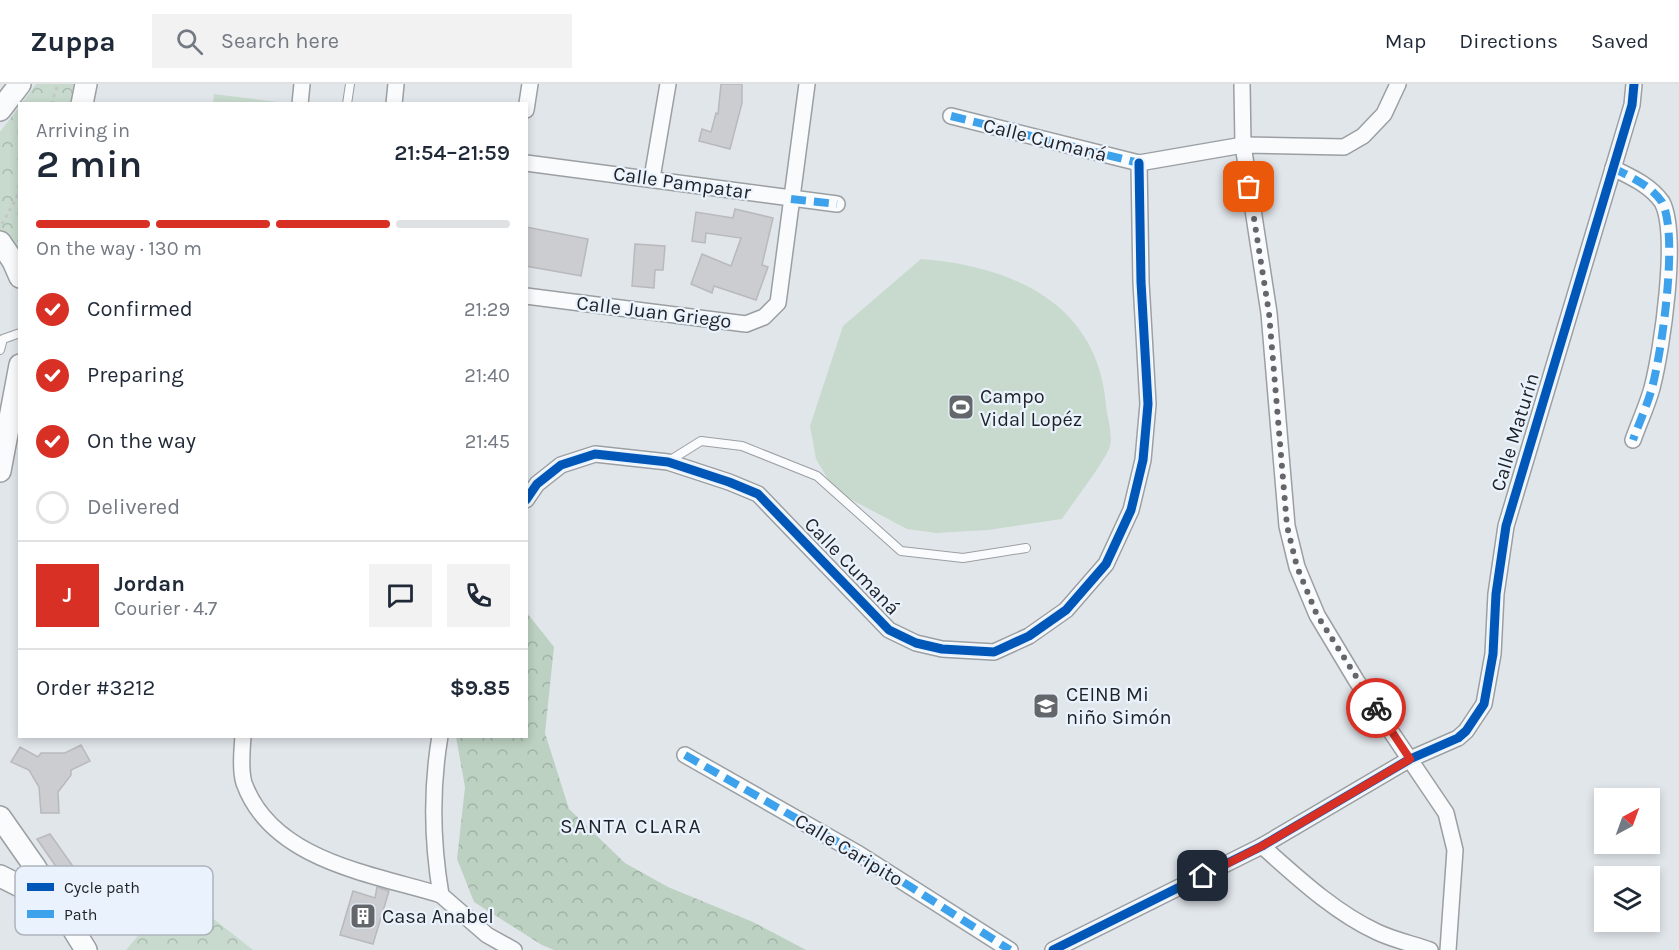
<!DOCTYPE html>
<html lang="en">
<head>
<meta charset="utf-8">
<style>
	:root { --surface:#fff; --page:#f2f2f3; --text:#1f2937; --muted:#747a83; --line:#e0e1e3; --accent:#d93025 }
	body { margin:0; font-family:Karla,sans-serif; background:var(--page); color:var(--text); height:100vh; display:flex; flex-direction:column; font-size:22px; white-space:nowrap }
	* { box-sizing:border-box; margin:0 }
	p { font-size:20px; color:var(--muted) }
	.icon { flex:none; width:33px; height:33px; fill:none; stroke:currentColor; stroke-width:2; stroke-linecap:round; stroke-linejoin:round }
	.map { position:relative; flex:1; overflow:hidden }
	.drawer { position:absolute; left:18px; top:18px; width:510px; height:636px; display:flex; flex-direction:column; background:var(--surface); border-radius:0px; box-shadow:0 3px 9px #0003 }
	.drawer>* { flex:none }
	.needle { width:39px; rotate:41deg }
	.buttons { position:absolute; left:1594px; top:704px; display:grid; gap:12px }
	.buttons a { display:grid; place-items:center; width:66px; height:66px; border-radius:0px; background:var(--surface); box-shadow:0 3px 9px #0003; font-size:30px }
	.pin { position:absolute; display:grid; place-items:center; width:51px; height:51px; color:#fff; margin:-26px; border-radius:12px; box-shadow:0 3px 9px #0006 }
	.courier { position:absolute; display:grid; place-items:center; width:60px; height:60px; margin:-30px; border:4px solid #d93025; border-radius:50%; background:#fff; color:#222; box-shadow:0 2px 8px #0007 }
	.summary em { font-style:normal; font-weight:600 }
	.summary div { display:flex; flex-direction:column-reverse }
	.summary { display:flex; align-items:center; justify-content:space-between; height:102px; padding:0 18px }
	h1 { font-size:39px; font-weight:600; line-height:45px }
	.bar { display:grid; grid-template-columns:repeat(4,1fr); gap:9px 6px; align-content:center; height:72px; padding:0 18px }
	.bar i { height:8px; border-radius:4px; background:var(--line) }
	.bar .active { background:var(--accent) }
	.bar p { grid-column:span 4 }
	.line { display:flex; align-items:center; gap:15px; padding:0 18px; border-top:2px solid var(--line) }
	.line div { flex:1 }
	.round { display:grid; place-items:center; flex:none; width:63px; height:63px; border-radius:0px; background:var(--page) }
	ol { padding:0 18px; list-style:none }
	li { display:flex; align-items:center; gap:18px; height:66px }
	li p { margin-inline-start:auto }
	li .icon { padding:6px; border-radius:50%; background:var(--accent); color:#fff; stroke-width:4 }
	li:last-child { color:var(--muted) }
	li i { width:33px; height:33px; border:3px solid var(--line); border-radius:50% }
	header { display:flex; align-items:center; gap:36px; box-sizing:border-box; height:84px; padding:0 30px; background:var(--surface); border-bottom:2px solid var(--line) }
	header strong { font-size:28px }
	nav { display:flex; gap:33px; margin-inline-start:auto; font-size:21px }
	.search { width:420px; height:54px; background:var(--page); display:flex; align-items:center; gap:15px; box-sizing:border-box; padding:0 21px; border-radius:0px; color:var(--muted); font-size:22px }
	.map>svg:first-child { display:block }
</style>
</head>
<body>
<header>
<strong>Zuppa</strong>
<div class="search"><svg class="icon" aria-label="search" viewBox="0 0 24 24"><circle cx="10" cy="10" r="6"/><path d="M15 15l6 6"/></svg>Search here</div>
<nav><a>Map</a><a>Directions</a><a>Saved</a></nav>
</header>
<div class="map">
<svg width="1679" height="866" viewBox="0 0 1679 866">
	<defs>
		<pattern id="forest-crowns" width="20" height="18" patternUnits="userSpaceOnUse" patternTransform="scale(1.5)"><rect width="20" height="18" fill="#bcd1c2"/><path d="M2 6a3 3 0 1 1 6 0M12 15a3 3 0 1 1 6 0" fill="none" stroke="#a1b3a7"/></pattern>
		<pattern id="park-crowns" width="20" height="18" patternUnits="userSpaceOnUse" patternTransform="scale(1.5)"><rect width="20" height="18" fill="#c7dacd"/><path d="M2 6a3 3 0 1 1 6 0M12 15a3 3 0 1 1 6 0" fill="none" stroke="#aabbb0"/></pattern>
	</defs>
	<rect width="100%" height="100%" fill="#e1e6eb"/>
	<g fill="#c7dacd">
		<polygon points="214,10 286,19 213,19"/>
		<path d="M921 175C1012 182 1098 219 1106 321 1107 332 1113 351 1110 362 1106 376 1072 420 1062 435L988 446 936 449 907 445 835 407 816 375 810 342 843 242Z"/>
	</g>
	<polygon fill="url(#forest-crowns)" points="527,529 554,563 545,649 569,725 625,779 668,803 753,838 806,866 554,866 542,861 474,818 457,775 465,703 456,653 526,652"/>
	<g fill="url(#park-crowns)">
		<polygon points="36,0 74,0 70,19 22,19"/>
		<polygon points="19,23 19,170 0,149 0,48"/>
		<polygon points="177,806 253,866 126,866"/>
	</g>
	<g fill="#cccdd0" stroke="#b9b9bd" stroke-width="1.5">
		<polygon points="721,0 742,0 742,19 730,65 699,57 702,45 711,48 716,29 718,30"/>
		<polygon points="735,125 773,134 762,181 768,183 756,216 714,202 712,209 691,200 702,170 731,182 741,154 706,149 705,159 692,157 696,128 733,134"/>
		<polygon points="526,143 588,155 581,192 526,182"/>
		<polygon points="635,160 665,162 663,186 655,186 654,204 632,202"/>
		<polygon points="81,661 90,677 71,686 71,691 58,708 59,729 41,729 39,703 29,686 11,678 20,663 38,673 41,669 65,669"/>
		<polygon points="50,750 77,788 66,797 37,755"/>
		<polygon points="377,803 389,807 373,860 340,851 353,807 375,814"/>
	</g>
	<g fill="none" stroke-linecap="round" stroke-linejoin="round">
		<g stroke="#9b9fa2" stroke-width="10">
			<g id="lane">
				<polyline points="347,20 350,0"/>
				<polyline points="0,266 3,255 20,249"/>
				<polyline points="669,377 701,357 742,362 817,392 901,467 963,474 1026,464"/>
			</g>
		</g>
		<g stroke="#9b9fa2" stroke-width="18">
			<g id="street">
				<polyline points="1242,0 1243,61 1269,229 1287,442 1297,483 1317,531 1356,596 1446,729 1455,766 1448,866"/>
				<polyline points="300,20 302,0"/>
				<polyline points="394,20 396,0"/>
				<polyline points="526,26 530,0"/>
				<polyline points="951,32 1139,79 1243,61 1344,63 1363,52 1384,30 1398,0"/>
				<polyline points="526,79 837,120"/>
				<path d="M1613 84C1631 93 1650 101 1662 118 1679 150 1662 266 1652 304 1647 322 1639 339 1633 356"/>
				<polyline points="652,94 668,0"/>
				<polyline points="526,212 746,240 764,233 778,219 807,0"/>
				<polyline points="526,416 537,400 561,381 595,370 668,378 729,398 758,410 889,546 916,559 942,565 994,568 1029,552 1066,526 1106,480 1131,426 1143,376 1148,320 1141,198 1139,79"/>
				<path d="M243 652C242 666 240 686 244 699 272 777 373 790 441 811"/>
				<path d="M440 652C431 705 432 758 441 811L487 851 514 866"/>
				<polyline points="685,671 859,770 1010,866"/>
				<path d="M1262 762C1297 793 1334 828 1377 848 1394 856 1413 860 1430 866"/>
				<polyline points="1053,866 1262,762 1410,675 1458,654 1466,647 1484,620 1493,570 1496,510 1506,442 1632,21 1634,0"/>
			</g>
		</g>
		<g stroke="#9b9fa2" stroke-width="24">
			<g id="secondary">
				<polyline points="82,20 86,0"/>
				<polyline points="0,26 20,0"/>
				<polyline points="0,158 13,177 20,193"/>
				<polyline points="0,387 20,281"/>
				<polyline points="0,733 35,783 86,866"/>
				<polyline points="0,792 22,803 58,832"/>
			</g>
		</g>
		<g stroke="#c4c6c8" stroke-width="3" stroke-dasharray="3 4.5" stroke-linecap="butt">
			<polyline points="51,20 58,0"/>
			<polyline points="2,140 20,107"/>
		</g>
		<use href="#lane" stroke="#fafbfc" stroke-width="8"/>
		<use href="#street" stroke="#fafbfc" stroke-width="15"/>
		<use href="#secondary" stroke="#fafbfc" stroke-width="21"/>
		<g stroke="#3da2eb" stroke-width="8" stroke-dasharray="15 8" stroke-linecap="butt">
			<polyline points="951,32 1139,79"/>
			<path d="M1613 84C1631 93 1650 101 1662 118 1679 150 1662 266 1652 304 1647 322 1639 339 1633 356"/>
			<polyline points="791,115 837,120"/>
			<polyline points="685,671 859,770 1010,866"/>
		</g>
		<g stroke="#eaf3fd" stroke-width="13">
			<g id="cycleway">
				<polyline points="526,416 537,400 561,381 595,370 668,378 729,398 758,410 889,546 916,559 942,565 994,568 1029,552 1066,526 1106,480 1131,426 1143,376 1148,320 1141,198 1139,79"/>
				<polyline points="1053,866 1262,762 1410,675 1458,654 1466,647 1484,620 1493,570 1496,510 1506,442 1632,21 1634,0"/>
			</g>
		</g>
		<use href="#cycleway" stroke="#0057b8" stroke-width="9"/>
	</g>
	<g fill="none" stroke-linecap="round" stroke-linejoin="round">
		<polyline stroke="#63676b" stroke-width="6" stroke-dasharray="0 10.8" points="1249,103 1269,229 1287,442 1297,483 1317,531 1376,624"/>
		<polyline stroke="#d93025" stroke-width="8" points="1203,792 1262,762 1410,675 1376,624"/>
	</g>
	<defs>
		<g id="stadium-square" transform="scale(1.35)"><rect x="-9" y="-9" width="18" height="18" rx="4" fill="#63676b" stroke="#eaf3fd"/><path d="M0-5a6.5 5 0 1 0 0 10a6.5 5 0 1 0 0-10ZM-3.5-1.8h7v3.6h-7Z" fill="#fff"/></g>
		<g id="school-square" transform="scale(1.35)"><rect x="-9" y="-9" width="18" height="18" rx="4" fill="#63676b" stroke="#eaf3fd"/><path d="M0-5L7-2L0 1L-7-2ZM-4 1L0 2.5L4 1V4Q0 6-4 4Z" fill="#fff"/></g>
		<g id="building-square" transform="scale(1.35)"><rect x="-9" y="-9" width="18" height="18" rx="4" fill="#63676b" stroke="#eaf3fd"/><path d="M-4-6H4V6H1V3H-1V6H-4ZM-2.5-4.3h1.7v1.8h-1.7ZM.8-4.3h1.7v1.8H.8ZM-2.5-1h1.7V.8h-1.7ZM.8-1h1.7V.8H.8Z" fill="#fff"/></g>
	</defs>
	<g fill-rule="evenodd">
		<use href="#stadium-square" x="961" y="323"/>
		<use href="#school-square" x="1046" y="622"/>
		<use href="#building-square" x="363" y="832"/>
	</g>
	<g text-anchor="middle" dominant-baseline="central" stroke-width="4.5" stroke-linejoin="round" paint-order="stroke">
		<g font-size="20" fill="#1f2226" stroke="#eaf3fd">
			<text transform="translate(1045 56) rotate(14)">Calle Cumaná</text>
			<text transform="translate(682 99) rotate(8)">Calle Pampatar</text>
			<text transform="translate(654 228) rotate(7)">Calle Juan Griego</text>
			<text transform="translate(1515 348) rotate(-73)">Calle Maturín</text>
			<text transform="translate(852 482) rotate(46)">Calle Cumaná</text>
			<text transform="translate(849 766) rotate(31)">Calle Caripito</text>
		</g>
		<g font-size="20" fill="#1f2226" stroke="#eaf3fd" text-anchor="start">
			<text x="980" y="312">Campo<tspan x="980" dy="23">Vidal Lopéz</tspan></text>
			<text x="1066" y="610">CEINB Mi<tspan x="1066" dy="23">niño Simón</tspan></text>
			<text x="382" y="832">Casa Anabel</text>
		</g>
		<g font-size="21" letter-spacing="1.5" fill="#1f2226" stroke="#eaf3fd">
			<text x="631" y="742">SANTA CLARA</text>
		</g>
	</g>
	<rect x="15" y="782" width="198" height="69" rx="9" fill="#eaf3fd" stroke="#adb4bc" stroke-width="1.5"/>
	<rect x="27" y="799" width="27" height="8" fill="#0057b8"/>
	<rect x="27" y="826" width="27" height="8" fill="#3da2eb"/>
	<g font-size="16" fill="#1f2226">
		<text x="64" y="809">Cycle path</text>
		<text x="64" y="836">Path</text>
	</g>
</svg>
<div class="buttons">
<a><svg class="needle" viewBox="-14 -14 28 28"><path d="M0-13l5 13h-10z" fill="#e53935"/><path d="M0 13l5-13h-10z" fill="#747a83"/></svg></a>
<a><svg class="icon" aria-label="layers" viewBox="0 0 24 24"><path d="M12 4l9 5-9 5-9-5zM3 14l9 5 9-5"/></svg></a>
</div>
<div class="pin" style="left:1249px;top:103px;background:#ea580c"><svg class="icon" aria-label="bag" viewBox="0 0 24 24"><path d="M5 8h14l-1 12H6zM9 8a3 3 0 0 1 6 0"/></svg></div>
<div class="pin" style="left:1203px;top:792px;background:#1f2937"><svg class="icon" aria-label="home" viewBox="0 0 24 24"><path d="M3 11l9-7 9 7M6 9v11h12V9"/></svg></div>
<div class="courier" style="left:1376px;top:624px"><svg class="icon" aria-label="bike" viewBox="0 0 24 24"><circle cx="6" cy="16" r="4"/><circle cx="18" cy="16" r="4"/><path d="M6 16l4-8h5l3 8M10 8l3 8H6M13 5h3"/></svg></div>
<section class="drawer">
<div class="summary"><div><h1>2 min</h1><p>Arriving in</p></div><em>21:54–21:59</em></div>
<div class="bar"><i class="active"></i><i class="active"></i><i class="active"></i><i></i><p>On the way · 130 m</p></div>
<ol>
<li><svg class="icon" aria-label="check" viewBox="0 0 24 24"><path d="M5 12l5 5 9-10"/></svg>Confirmed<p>21:29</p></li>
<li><svg class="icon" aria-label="check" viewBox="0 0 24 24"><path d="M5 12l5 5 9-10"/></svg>Preparing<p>21:40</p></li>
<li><svg class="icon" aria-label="check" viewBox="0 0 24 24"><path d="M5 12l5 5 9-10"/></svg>On the way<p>21:45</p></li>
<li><i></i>Delivered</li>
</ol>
<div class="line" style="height:108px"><b class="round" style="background:var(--accent);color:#fff">J</b><div><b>Jordan</b><p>Courier · 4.7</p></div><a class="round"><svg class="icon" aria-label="chat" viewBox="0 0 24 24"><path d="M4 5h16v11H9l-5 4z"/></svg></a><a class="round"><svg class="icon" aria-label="phone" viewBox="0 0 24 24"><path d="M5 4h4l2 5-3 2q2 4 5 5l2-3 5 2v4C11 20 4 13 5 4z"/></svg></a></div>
<div class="line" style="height:78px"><div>Order #3212</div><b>$9.85</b></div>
</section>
</div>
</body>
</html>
